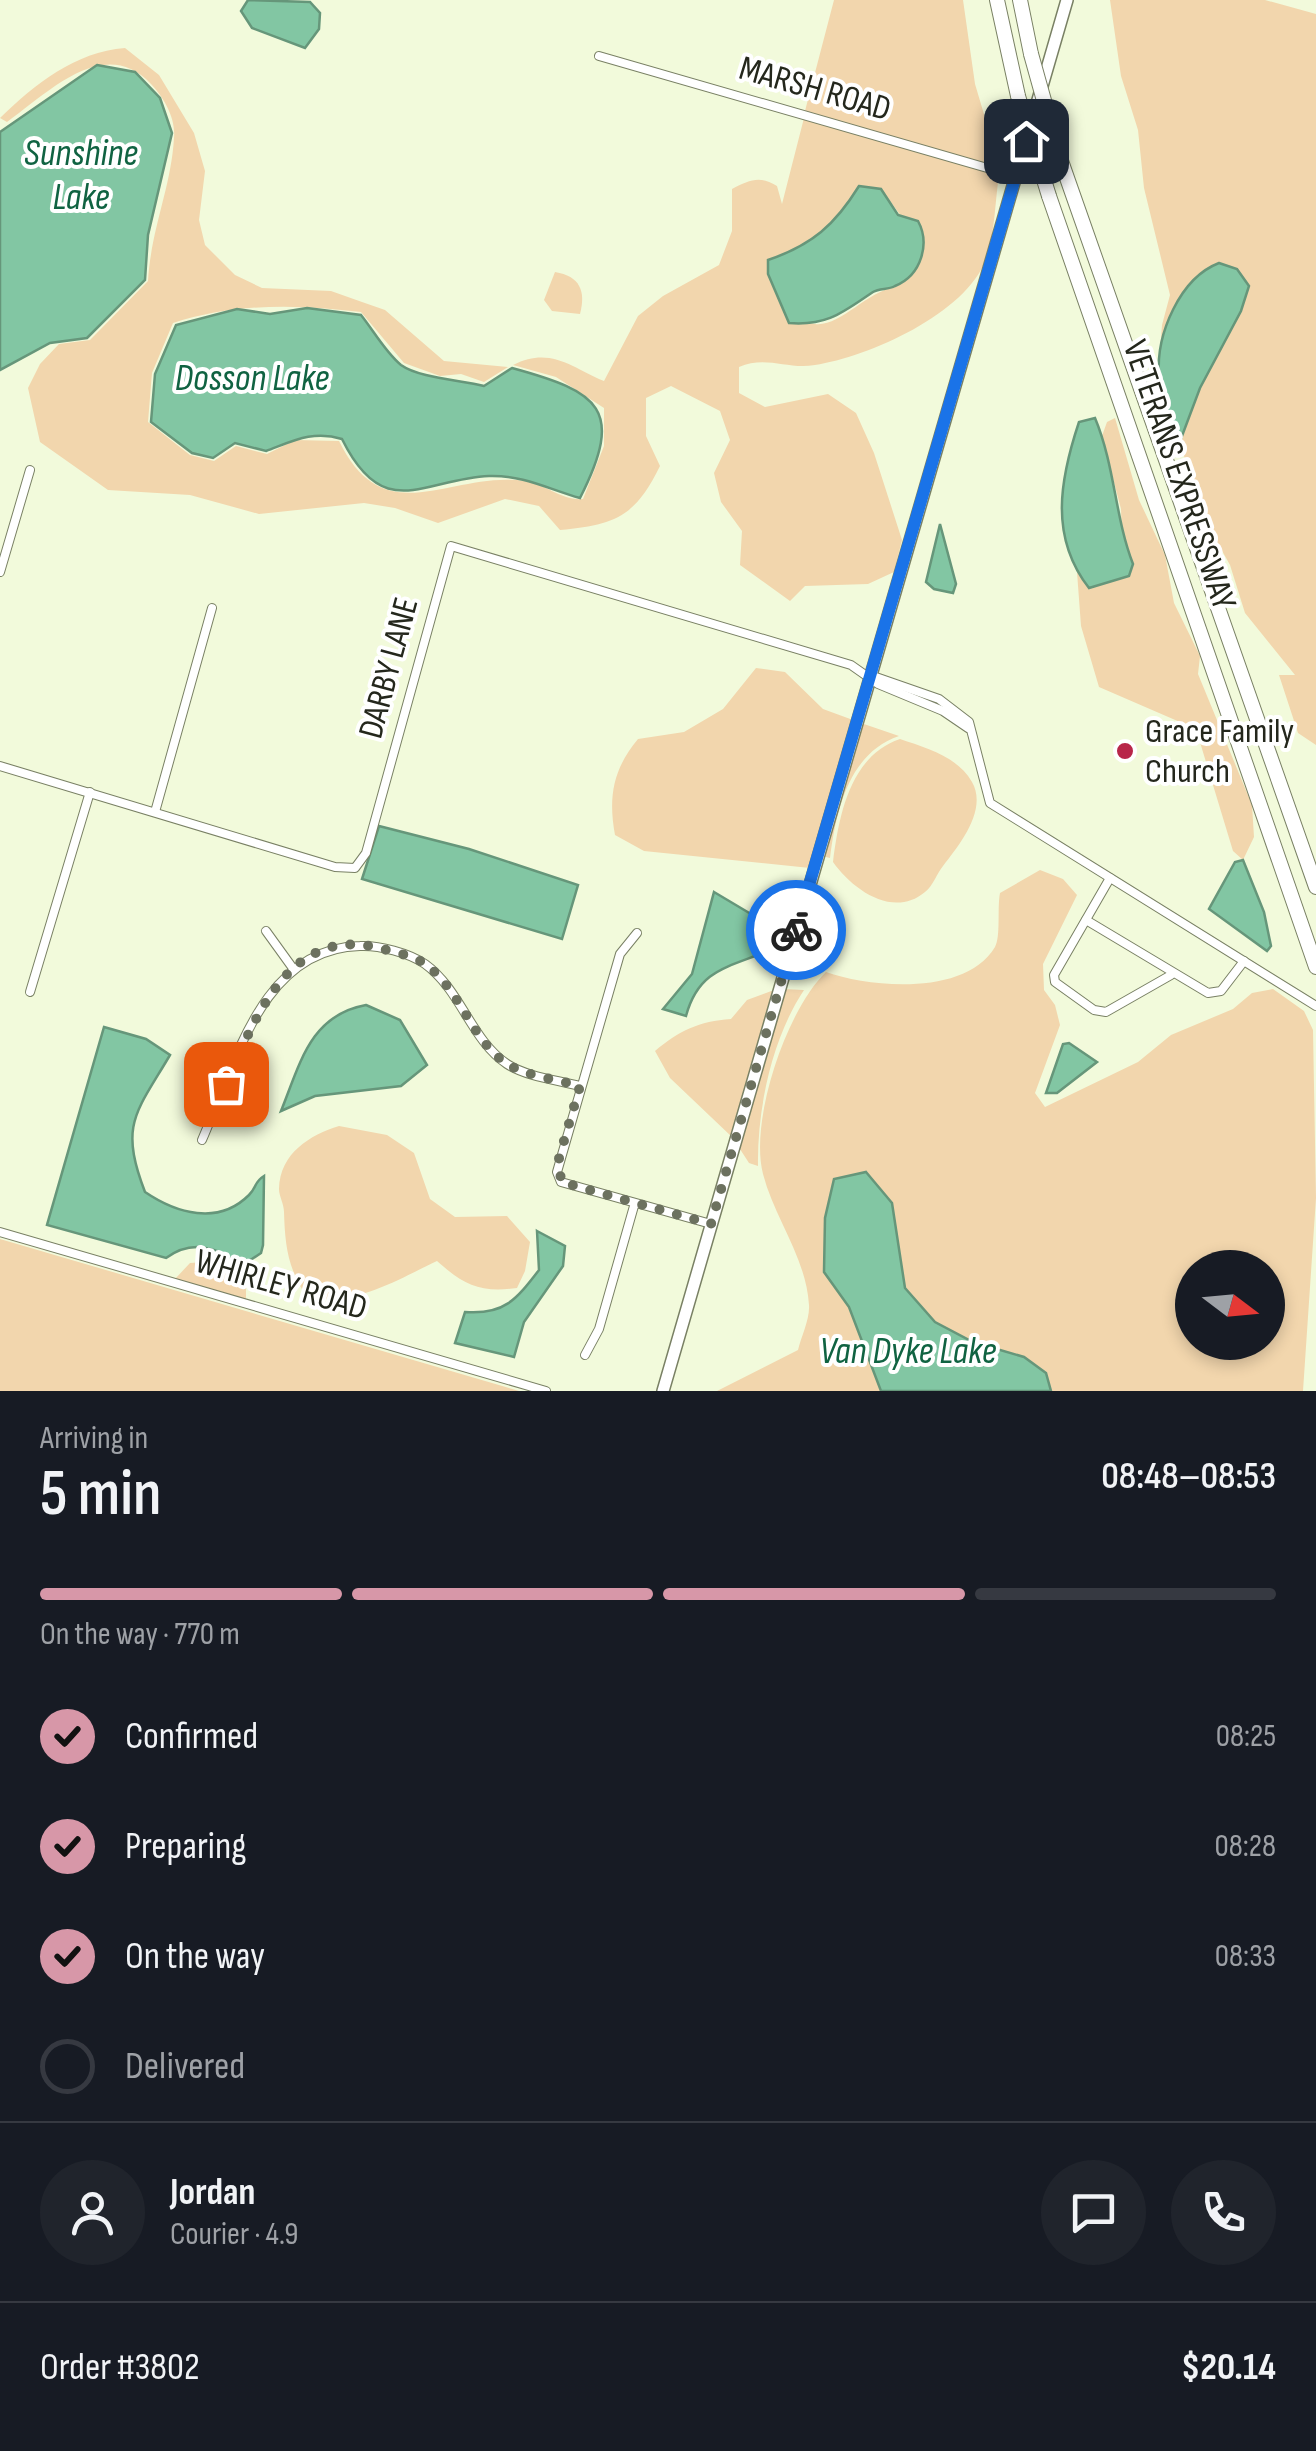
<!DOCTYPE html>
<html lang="en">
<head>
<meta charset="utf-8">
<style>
	:root { --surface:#171b24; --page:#20242c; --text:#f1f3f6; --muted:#9ea1a6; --line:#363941; --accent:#d797a8 }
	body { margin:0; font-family:"Sofia Sans Condensed",sans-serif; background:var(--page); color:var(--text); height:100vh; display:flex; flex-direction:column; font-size:38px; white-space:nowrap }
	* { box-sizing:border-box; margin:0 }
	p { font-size:32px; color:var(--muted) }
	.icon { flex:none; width:55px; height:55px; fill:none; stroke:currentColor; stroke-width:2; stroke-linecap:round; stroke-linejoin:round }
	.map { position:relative; height:1391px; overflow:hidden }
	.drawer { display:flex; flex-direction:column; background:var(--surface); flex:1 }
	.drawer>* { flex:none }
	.needle { width:65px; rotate:106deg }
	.buttons { position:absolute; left:1175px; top:1250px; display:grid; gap:20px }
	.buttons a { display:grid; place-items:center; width:110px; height:110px; border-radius:50%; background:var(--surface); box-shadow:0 5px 15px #0003; font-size:50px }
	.pin { position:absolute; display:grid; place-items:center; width:85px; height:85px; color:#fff; margin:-42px; border-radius:20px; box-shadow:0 5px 15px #0006 }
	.courier { position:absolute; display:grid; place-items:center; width:100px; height:100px; margin:-50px; border:8px solid #1a73e8; border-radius:50%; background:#fff; color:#222; box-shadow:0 2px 12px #0007 }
	.head em { font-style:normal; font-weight:600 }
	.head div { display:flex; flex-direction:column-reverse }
	.head { display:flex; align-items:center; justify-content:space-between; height:170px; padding:0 40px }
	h1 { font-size:65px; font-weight:600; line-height:75px }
	.bar { display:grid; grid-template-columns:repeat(4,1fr); gap:15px 10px; align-content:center; height:120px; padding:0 40px }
	.bar i { height:12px; border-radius:8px; background:var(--line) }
	.bar .selected { background:var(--accent) }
	.bar p { grid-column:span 4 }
	.line { display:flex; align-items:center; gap:25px; padding:0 40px; border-top:2px solid var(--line) }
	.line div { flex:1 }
	.round { display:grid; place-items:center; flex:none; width:105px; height:105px; border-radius:52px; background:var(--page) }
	ol { padding:0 40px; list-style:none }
	li { display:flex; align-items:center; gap:30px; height:110px }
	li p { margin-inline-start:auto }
	li .icon { padding:10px; border-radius:50%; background:var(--accent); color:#111; stroke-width:4 }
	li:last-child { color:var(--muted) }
	li i { width:55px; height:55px; border:5px solid var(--line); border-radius:50% }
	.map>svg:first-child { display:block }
</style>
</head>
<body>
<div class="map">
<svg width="1316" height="1391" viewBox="0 0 1316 1391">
	<rect width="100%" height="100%" fill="#f2fadb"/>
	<g fill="#f2d6ad" fill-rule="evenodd">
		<polygon points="834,0 963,0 975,84 1000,168 805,111"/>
		<polygon points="1110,0 1265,0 1316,14 1316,745 1298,733 1279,675 1295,675 1245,613 1230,565 1206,522 1158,378 1162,325 1170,295 1144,188 1138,130 1121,76"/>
		<path d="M125 48 159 75 194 133 205 171 199 220 205 245 235 275 262 288 331 291 362 302 385 310 444 361 508 367 484 382 461 374 440 376 404 363 361 312C297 304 234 303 173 323L152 373 148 422 190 455 214 461 236 446 267 454 295 440 339 441C385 535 450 470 525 481 546 484 562 501 583 499L604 446V408L556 377 513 365C550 346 571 367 604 381L638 316 663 296 719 265 732 231V189C749 180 760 175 777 186L782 204 804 118 999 175C995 201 995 234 986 259 966 314 868 357 815 365 788 370 766 355 739 367V393L765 407 828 394 856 413 874 453 902 540 894 572 868 584 805 586 790 601 740 565 742 531 721 502 714 473 730 440 720 411 671 386 646 398V436L660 466C635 517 615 525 560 530L539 506 505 499 438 523 395 508 364 503 259 514 190 495 108 490 40 442 28 388 40 364 59 344 90 340 148 281C151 229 171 188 174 138 176 118 164 98 151 84 104 34 48 93 7 122L0 118C35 84 75 52 125 48ZM859 186 881 189 904 220 895 287C866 292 840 327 815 324 806 323 793 315 785 311L768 274V260C811 245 835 225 859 186Z"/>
		<path d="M555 272C580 276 586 291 580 314L552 311 544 300Z"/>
		<polygon points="1115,418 1139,500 1165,555 1174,603 1200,656 1198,674 1252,805 1254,837 1243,860 1233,851 1196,729 1099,687 1081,626 1077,572 1089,588 1127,548 1122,541 1121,509 1102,436 1107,422"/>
		<path d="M756 668 785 672 823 709 853 720 810 868 644 851 615 835C608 797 613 769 638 739L684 732 723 709Z"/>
		<path d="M861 723 899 736C849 753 836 810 830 858L822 856Z"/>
		<path d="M900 739C926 748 957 756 972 782 988 810 959 845 943 866 937 873 933 886 925 892 893 919 852 889 833 862 839 815 850 756 900 739Z"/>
		<path d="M1040 870 1063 879 1077 895 1043 964 1044 990 1055 1005 1060 1025 1035 1093 1045 1107 1138 1062 1171 1035 1233 1009 1252 993 1273 989 1304 1011 1313 1030 1316 1198 1303 1391H717L798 1350C801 1337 810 1319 809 1305 806 1257 775 1220 763 1174 749 1120 787 1009 826 972 871 988 966 996 995 947 1001 936 997 909 1000 893ZM1192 1268H1268V1342H1192Z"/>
		<path d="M783 989 804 990C772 1038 757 1109 758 1166L749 1163 738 1146Z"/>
		<path d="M774 990 732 1137 670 1078 655 1051C679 1031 699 1021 731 1019L747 1000Z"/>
		<path d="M339 1126 387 1135 414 1153 430 1199 455 1217 507 1216 530 1242 525 1271 517 1288C480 1293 464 1285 437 1261 399 1279 347 1311 305 1294 287 1266 285 1243 284 1212 284 1204 279 1196 279 1189 280 1153 310 1135 339 1126Z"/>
		<polygon points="0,1239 519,1391 0,1391"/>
		<polygon points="204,1262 229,1271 246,1287 246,1300 175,1279 190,1263"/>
	</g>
	<g fill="#82c6a3" stroke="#66967a" stroke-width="2.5">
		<polygon points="248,0 310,2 320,13 319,29 305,48 252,28 241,11"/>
		<polygon points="97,65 135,72 160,98 172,133 148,235 145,280 87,338 50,343 0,370 0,132"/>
		<path d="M859 186 881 189 898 215 918 221C930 243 922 275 895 286 888 290 880 288 873 292 843 312 828 326 789 323L768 274V260C812 245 835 225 859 186Z"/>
		<path d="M1219 263 1237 269 1249 286 1241 311 1200 388 1179 444C1175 421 1160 397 1159 375 1156 334 1180 278 1219 263Z"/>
		<path d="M307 308 361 315C373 330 386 353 401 365 419 378 461 380 484 386L512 368C600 392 625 409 580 498 548 489 524 475 489 476 423 479 384 524 342 439 313 430 293 441 266 451L235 443 213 458 192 453 151 422 155 374 176 325 237 309 270 314Z"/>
		<path d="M1095 418C1115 466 1115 518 1133 564L1129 576 1089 588C1049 537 1060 479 1079 422Z"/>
		<polygon points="940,524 956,584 953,593 934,589 926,582"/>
		<polygon points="379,826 469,849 578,885 562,939 362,879"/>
		<polygon points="1243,860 1264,912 1271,946 1267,951 1209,909 1235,862"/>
		<path d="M714 892 756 917 772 914 763 953C724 968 698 972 686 1016L663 1009 692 974Z"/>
		<path d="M366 1005 400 1020 427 1065 401 1086 315 1096 281 1111C300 1064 310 1015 366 1005Z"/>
		<path d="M104 1027 146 1039 170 1055C136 1113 119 1124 145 1192 176 1213 218 1226 249 1195 257 1187 254 1182 264 1176L263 1245 261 1253 243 1265C217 1248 193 1238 166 1258L47 1225Z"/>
		<polygon points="1069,1043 1097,1062 1057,1093 1046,1093 1063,1044"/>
		<polygon points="866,1172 892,1203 905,1288 935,1322 973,1342 1024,1357 1046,1373 1051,1391 881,1391 849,1307 824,1272 825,1218 834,1179"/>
		<path d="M537 1231 565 1246 563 1266 524 1322 514 1357 455 1343 465 1312C504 1315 516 1300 539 1270Z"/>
	</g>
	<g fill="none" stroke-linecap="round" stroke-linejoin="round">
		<g stroke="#798064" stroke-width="10">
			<g id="minor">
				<polyline points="599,56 1015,176"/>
				<polyline points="0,572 30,470"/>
				<polyline points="870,675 939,699 969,722 990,803 1316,1006"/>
				<polyline points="0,766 335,867 355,868 366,853 451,546 851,665 878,684 943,711 968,728"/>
				<polyline points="155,812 212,608"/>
				<polyline points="1110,878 1054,975 1055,982 1094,1010 1106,1012 1171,975"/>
				<polyline points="1086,920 1208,993 1221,991 1244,961"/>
				<polyline points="266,931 292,967"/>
				<polyline points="637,933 620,954 557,1172 561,1182 711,1224"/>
				<polyline points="30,992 90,792"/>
				<path d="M202 1140C235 1065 261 948 360 946 379 945 409 953 425 964 461 990 471 1040 507 1064 527 1077 558 1080 580 1086"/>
				<polyline points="0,1232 546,1391"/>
				<polyline points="585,1355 599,1329 634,1206"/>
			</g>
		</g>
		<g stroke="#798064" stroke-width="14">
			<polyline id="secondary" points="663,1391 1067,0"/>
		</g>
		<g stroke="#798064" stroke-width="16">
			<g id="motorway">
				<polyline points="997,0 1018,96"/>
				<polyline points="1020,0 1031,54"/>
				<polyline points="1060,158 1316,887"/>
				<polyline points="1049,196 1316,967"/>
			</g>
		</g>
		<use href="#minor" stroke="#fff" stroke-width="8"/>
		<use href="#secondary" stroke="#fff" stroke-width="11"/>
		<use href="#motorway" stroke="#fff" stroke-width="14"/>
		<g stroke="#798064" stroke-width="16" stroke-linecap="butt">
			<g id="motorway-bridge">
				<polyline points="1031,54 1060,158"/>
				<polyline points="1018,96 1049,196"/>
			</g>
		</g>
		<use href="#motorway-bridge" stroke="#fff" stroke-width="14"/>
	</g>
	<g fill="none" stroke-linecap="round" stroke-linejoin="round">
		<path stroke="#6c715f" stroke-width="10" stroke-dasharray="0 18" d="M226 1084C254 1021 287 928 375 947 390 951 412 955 425 964 461 990 471 1040 507 1064 527 1076 558 1080 580 1086L559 1158 561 1182 711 1224 796 930"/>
		<polyline stroke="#1a73e8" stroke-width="12" points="796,930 1026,141"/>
	</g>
	<circle fill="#b82649" stroke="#fff" stroke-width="4" cx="1125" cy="751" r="10"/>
	<g text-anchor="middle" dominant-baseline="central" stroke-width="8" stroke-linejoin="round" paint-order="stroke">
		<g font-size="35" fill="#24271c" stroke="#fff">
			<text transform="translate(815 89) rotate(16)">MARSH ROAD</text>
			<text transform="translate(1179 475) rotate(71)">VETERANS EXPRESSWAY</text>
			<text transform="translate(389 668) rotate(-75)">DARBY LANE</text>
			<text transform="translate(281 1285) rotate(16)">WHIRLEY ROAD</text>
		</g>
		<g font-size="35" fill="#24271c" stroke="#fff" text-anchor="start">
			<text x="1145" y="731">Grace Family<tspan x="1145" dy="40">Church</tspan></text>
		</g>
		<g font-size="38" font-style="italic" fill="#106342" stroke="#fff">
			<text x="81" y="153">Sunshine<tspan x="81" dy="44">Lake</tspan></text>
			<text x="252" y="378">Dosson Lake</text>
			<text x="908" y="1351">Van Dyke Lake</text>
		</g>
	</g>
</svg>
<div class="buttons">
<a><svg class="needle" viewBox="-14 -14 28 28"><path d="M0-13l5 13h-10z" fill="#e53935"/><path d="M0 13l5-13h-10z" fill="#9ea1a6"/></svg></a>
</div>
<div class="pin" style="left:226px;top:1084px;background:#ea580c"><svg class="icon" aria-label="bag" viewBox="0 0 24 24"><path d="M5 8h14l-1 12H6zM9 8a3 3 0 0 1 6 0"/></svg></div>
<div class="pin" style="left:1026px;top:141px;background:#1f2937"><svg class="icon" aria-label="home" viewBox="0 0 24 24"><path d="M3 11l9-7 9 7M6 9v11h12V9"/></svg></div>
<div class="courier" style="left:796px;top:930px"><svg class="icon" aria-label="bike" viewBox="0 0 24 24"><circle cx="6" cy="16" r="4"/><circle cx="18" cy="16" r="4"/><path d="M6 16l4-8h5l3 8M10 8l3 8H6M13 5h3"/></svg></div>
</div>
<section class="drawer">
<div class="head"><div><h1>5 min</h1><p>Arriving in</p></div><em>08:48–08:53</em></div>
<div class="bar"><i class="selected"></i><i class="selected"></i><i class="selected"></i><i></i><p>On the way · 770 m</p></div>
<ol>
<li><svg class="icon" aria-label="check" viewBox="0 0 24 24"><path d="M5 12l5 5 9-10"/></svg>Confirmed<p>08:25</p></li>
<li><svg class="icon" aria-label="check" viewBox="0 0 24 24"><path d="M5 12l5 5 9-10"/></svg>Preparing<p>08:28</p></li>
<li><svg class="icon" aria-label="check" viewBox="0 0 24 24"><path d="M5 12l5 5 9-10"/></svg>On the way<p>08:33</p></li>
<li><i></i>Delivered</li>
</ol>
<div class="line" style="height:180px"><a class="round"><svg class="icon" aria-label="person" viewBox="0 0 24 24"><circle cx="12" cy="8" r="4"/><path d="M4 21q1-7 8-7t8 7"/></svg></a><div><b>Jordan</b><p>Courier · 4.9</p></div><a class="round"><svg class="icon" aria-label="chat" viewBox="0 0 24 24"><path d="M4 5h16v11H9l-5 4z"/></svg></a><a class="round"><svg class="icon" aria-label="phone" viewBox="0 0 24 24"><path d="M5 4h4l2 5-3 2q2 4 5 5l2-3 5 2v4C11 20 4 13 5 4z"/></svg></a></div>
<div class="line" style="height:130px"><div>Order #3802</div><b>$20.14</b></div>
</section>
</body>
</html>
